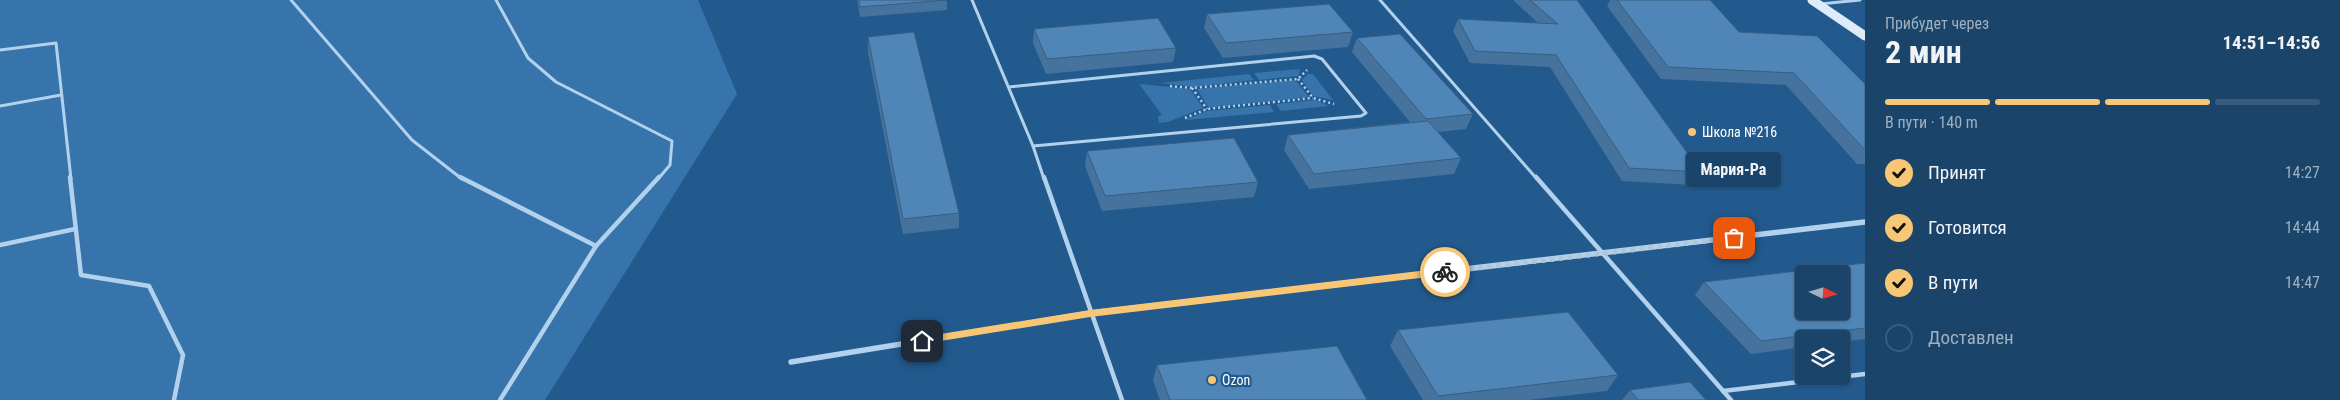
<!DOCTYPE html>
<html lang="ru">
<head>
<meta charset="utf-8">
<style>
	:root { --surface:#1a446a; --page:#274e72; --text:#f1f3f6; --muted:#9fb0c1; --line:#385c7e; --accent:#f7c775 }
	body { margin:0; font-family:"Roboto Condensed",sans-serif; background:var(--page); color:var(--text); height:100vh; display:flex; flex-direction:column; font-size:19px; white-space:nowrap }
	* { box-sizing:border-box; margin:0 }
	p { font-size:16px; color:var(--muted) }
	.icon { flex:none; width:28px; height:28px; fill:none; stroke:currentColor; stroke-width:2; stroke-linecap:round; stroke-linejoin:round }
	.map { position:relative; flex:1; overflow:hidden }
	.panel { display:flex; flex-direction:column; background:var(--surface); width:475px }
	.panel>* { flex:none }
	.needle { width:32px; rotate:95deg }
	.buttons { position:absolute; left:1795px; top:265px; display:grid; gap:10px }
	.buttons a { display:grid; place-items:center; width:55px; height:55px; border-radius:5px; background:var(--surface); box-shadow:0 1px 4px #0004,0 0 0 1px var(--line); font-size:25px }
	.pin { position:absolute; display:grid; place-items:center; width:42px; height:42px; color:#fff; margin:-21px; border-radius:10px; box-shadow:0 2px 8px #0006 }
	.courier { position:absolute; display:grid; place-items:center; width:50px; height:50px; margin:-25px; border:4px solid #f7c775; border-radius:50%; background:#fff; color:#222; box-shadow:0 1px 6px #0007 }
	.bubble { position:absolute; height:35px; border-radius:5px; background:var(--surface); box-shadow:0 1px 4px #0004,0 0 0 1px var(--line); font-size:16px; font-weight:700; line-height:35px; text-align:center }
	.head em { font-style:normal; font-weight:700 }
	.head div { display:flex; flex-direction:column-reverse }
	.head { display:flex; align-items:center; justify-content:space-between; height:85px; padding:0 20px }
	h1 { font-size:32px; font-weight:700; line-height:38px }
	.bar { display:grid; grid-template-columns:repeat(4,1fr); gap:8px 5px; align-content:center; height:60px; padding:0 20px }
	.bar i { height:6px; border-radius:4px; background:var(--line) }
	.bar .on { background:var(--accent) }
	.bar p { grid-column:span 4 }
	ol { padding:0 20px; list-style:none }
	li { display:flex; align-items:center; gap:15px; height:55px }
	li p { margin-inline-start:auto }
	li .icon { padding:5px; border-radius:50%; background:var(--accent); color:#111; stroke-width:4 }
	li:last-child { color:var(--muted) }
	li i { width:28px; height:28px; border:2px solid var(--line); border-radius:50% }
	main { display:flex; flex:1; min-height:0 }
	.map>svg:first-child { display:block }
</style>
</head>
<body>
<main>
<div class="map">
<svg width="1865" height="400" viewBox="0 0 1865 400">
	<rect width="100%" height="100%" fill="#235a8e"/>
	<g fill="#3774ab">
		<polygon points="0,0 698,0 737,94 545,400 0,400"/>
		<polygon points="1300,69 1298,76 1259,80 1254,73"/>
		<polygon points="1249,74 1254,80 1194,87 1161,83"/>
		<polygon points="1308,74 1313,74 1333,100 1313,96 1302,80"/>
		<polygon points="1295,80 1309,97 1209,108 1197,89"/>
		<polygon points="1139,84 1190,89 1203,108 1168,122 1159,123 1158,116 1162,115"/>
		<polygon points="1316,100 1329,106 1281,111 1276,104"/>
		<polygon points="1270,105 1274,112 1185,120 1207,111"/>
	</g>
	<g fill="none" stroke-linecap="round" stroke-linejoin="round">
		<g stroke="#b2d1ec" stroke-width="2.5" stroke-dasharray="2 3" stroke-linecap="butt">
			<polyline points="1298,79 1313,98 1334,104"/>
			<polyline points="1170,86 1192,88 1298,79 1307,70"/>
			<polyline points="1192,88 1207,109"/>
			<polyline points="1185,118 1207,109 1313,98"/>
		</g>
		<g stroke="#b2d1ec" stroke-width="3">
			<polyline points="291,0 412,140 462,179"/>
			<polyline points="496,0 528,58 556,82 672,141 670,165 658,179"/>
			<polyline points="972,0 1033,146 1044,179"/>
			<polyline points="1380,0 1537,179"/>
			<polyline points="1820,4 1860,0"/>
			<polyline points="0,50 56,43 71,179"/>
			<polyline points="1009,87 1314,56 1322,59 1366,113 1361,116 1033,146"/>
			<polyline points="0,106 61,95"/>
		</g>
		<g stroke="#b2d1ec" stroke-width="4.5">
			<polyline points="70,177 81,275 149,286 183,355 174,400"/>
			<polyline points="460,177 596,246"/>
			<polyline points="1044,177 1122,400"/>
			<polyline points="1536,177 1731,400"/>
			<polyline points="0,245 75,229"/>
			<polyline points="1723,391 1865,374"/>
			<polyline points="500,400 596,246 659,177"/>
		</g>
		<polyline stroke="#b2d1ec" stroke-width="5.5" points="791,362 1091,313 1865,222"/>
		<polyline stroke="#deecf9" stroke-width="9" points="1812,0 1865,36"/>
	</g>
	<g fill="#45739d">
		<polygon points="857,0 947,0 947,10 860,17"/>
		<polygon points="1513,0 1577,0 1701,172 1693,185 1622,181 1550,67 1470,63 1453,31 1458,19 1538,23"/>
		<polygon points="1610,0 1710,0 1739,32 1865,84 1865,164 1857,164 1786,85 1661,79 1607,6"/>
		<polygon points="1207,14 1353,32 1348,47 1223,58 1204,28"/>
		<polygon points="1034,29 1176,48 1173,62 1046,74 1033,43"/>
		<polygon points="868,37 959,213 959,228 903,234 868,52"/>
		<polygon points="1357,38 1473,114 1466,129 1438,132 1461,158 1454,174 1309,189 1284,150 1288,135 1410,122 1352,52"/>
		<polygon points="1087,151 1258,182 1254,197 1102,211 1085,166"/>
		<polygon points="1865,263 1865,339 1841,342 1841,339 1804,339 1804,347 1751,354 1695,295 1704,282"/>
		<polygon points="1398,330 1618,375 1607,391 1528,400 1423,400 1390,346"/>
		<polygon points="1157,365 1367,400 1160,400 1153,381"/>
		<polygon points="1630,390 1706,400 1622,400"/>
	</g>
	<g fill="#5086b7" stroke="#385e80" fill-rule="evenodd">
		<polygon points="859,0 947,0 860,7"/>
		<polygon points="1530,0 1577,0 1701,172 1629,168 1556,55 1475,51 1458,19 1558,24"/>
		<polygon points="1617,0 1710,0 1739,32 1817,36 1865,84 1865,150 1794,73 1668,67"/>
		<polygon points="1329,4 1353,32 1226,43 1207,14"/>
		<polygon points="1158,18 1176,48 1047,59 1034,29"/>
		<polygon points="914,32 959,213 903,219 868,37"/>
		<polygon points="1400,34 1473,114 1426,119 1357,38"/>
		<polygon points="1428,121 1461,158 1314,174 1288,135"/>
		<polygon points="1234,138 1258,182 1105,196 1087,151"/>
		<path d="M1865 263V328L1761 341 1704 282ZM1804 274H1841V311H1804Z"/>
		<polygon points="1568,312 1618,375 1438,396 1398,330"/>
		<polygon points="1337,346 1367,400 1170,400 1157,365"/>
		<polygon points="1690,382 1706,400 1638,400 1630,390"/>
	</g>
	<polygon fill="#f7c775" points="1445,268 1449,272 1445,275 1090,317 922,344 917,341 922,337 1090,310"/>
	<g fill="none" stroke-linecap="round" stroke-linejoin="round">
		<polyline stroke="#b2c5d7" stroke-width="5" stroke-dasharray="0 9" points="1445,272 1734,238"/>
	</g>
	<g fill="#f7c775" stroke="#235a8e" stroke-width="2">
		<circle cx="1692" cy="132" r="5"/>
		<circle cx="1212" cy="380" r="5"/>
	</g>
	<g text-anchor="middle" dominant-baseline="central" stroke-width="4.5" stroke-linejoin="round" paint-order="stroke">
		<g font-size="14" fill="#fff" stroke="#235a8e" text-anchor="start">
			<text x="1702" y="132">Школа №216</text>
			<text x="1222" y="380">Ozon</text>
		</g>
	</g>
</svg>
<div class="buttons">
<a><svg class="needle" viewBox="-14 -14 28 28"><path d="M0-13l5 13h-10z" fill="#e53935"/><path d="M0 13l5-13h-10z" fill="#9fb0c1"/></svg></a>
<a><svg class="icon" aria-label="layers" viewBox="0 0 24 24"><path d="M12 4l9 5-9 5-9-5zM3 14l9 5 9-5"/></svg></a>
</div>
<div class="pin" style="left:1734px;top:238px;background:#ea580c"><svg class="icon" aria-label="bag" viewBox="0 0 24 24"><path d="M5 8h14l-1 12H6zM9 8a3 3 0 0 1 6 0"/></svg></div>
<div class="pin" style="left:922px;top:341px;background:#1f2937"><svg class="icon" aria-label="home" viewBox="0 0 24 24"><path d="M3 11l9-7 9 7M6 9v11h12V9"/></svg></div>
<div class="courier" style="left:1445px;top:272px"><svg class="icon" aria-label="bike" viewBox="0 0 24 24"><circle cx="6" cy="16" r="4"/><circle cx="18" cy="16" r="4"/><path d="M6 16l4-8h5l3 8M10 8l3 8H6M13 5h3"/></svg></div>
<div class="bubble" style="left:1686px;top:152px;width:95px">Мария-Ра</div>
</div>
<section class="panel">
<div class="head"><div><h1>2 мин</h1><p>Прибудет через</p></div><em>14:51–14:56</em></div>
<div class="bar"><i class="on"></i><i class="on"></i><i class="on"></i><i></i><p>В пути · 140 m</p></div>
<ol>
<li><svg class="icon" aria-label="check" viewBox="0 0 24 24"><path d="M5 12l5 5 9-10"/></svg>Принят<p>14:27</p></li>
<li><svg class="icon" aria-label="check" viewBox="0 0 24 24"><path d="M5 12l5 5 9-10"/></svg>Готовится<p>14:44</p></li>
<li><svg class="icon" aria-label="check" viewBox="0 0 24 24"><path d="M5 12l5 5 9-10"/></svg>В пути<p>14:47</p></li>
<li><i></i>Доставлен</li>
</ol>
</section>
</main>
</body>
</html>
